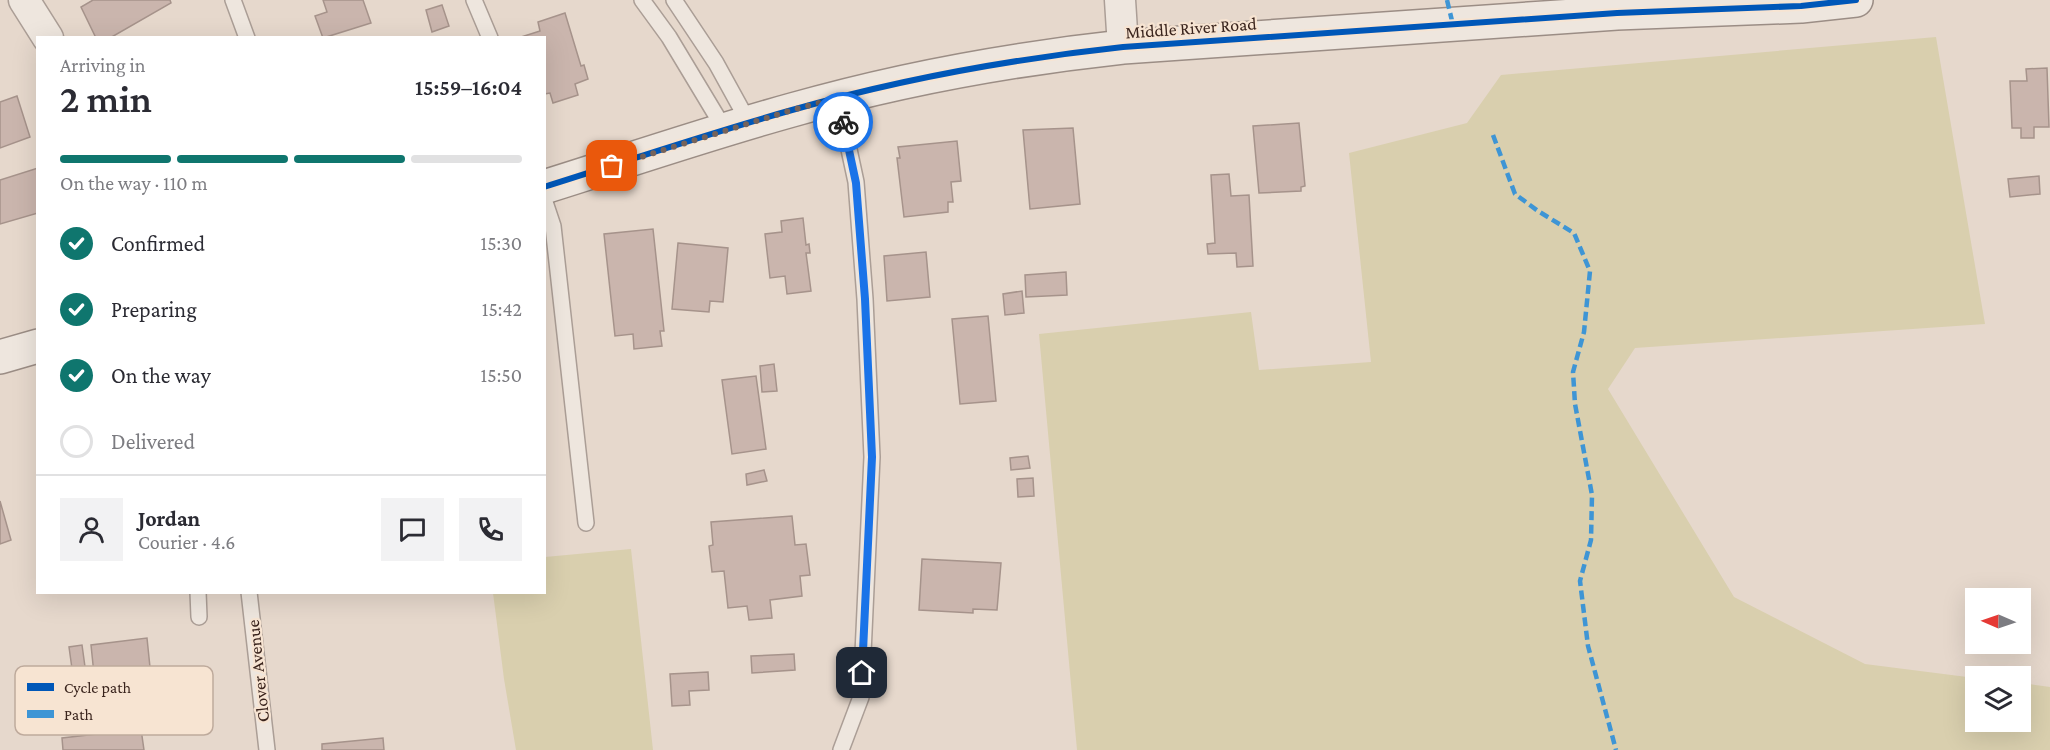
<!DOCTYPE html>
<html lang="en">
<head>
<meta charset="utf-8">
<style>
	:root { --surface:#fff; --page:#f2f2f3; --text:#2b2b33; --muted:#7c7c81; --line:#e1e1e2; --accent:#0f766e }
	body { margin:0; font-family:"Crimson Pro",serif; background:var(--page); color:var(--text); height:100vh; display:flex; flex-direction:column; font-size:22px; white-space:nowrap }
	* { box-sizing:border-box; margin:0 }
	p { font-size:20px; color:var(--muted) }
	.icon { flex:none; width:33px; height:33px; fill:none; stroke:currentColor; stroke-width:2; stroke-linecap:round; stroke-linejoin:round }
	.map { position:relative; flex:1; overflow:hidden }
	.sheet { position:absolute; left:36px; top:36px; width:510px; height:558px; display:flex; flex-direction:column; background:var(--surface); border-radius:0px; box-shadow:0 6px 24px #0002 }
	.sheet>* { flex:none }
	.needle { width:39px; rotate:272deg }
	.buttons { position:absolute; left:1965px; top:588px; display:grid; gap:12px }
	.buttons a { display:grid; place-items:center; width:66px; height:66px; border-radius:0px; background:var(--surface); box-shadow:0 6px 24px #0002; font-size:30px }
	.pin { position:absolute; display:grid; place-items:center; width:51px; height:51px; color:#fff; margin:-26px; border-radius:12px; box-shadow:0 3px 9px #0006 }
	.courier { position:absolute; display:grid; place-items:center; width:60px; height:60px; margin:-30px; border:4px solid #1a73e8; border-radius:50%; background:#fff; color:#222; box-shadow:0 2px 8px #0007 }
	.headline em { font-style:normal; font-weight:600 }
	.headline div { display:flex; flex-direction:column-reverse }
	.headline { display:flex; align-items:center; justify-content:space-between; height:102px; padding:0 24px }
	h1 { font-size:39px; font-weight:600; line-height:45px }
	.bar { display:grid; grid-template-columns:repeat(4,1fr); gap:9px 6px; align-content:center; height:72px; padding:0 24px }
	.bar i { height:8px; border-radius:4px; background:var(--line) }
	.bar .current { background:var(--accent) }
	.bar p { grid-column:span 4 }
	.line { display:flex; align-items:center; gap:15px; padding:0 24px; border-top:2px solid var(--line) }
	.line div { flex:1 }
	.round { display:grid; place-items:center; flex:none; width:63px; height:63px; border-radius:0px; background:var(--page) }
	ol { padding:0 24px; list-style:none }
	li { display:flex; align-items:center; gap:18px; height:66px }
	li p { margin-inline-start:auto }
	li .icon { padding:6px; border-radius:50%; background:var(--accent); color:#fff; stroke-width:4 }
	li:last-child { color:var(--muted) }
	li i { width:33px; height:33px; border:3px solid var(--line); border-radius:50% }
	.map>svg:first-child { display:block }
</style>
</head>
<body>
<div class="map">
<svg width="2050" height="750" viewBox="0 0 2050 750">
	<rect width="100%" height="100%" fill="#e6d8cc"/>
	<g fill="#d9cfae">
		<polygon points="1936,37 1985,324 1635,348 1608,389 1734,597 1865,664 1975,678 1976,722 2020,722 2021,683 2050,687 2050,750 1077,750 1039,334 1251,312 1259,370 1371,362 1349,153 1467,123 1501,75"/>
		<polygon points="631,549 653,750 516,750 504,679 493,593 544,592 545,557"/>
	</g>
	<g fill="#cab5ad" stroke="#a6938b" stroke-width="1.5">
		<polygon points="93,0 170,0 171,3 110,38 96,38 81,7"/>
		<polygon points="323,0 363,0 371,23 323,38 315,16 327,12"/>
		<polygon points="442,5 449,26 432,32 426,10"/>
		<polygon points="565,13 581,66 584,65 588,79 575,84 578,95 553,103 550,93 544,94 544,38 518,38 540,31 538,22"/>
		<polygon points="2047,68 2049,127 2034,127 2034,138 2021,138 2021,128 2012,128 2010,81 2027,81 2026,69"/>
		<polygon points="17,96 30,137 0,148 0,102"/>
		<polygon points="1299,123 1305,186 1301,187 1301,191 1259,193 1253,126"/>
		<polygon points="1073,128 1080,204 1030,209 1023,130"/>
		<polygon points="957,141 961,181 951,182 953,202 948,202 948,212 904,217 897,158 900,158 898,147"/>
		<polygon points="38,168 38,213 0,224 0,180"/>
		<polygon points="1229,174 1231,196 1249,195 1253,266 1237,267 1236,253 1208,254 1207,244 1215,243 1211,175"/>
		<polygon points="2039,176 2040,194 2010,197 2008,179"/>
		<polygon points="803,218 806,245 809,244 810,253 806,253 811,291 787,294 785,276 770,278 765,234 782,232 781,221"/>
		<polygon points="653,229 664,331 660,331 662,346 634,349 633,334 615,336 604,234"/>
		<polygon points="678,243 728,248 723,302 710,301 709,312 672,309"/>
		<polygon points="926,252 930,297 887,301 884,256"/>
		<polygon points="1066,272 1067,295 1026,297 1025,275"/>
		<polygon points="1022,291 1024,313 1005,315 1003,294"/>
		<polygon points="988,316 996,401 960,404 952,319"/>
		<polygon points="774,364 777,391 762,392 760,366"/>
		<polygon points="756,376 766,449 732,454 722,380"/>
		<polygon points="1028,456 1030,468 1011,470 1010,458"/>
		<polygon points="764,470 767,481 747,485 746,474"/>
		<polygon points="1033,478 1034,496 1018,497 1017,479"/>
		<polygon points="0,501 11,540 0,544"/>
		<polygon points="792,516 795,545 806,544 810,575 800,576 802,596 770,600 772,618 749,620 747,606 728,608 724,571 712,572 709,546 713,545 711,522"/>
		<polygon points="922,559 1001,563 997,610 973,609 973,613 919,610"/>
		<polygon points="147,638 151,677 95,684 91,645"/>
		<polygon points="82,645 86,674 73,676 69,647"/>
		<polygon points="794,654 795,670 752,673 751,656"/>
		<polygon points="708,672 709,690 689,691 690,705 672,706 670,674"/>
		<polygon points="141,729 144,750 63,750 62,738"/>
		<polygon points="383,738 384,750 322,750 322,744"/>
	</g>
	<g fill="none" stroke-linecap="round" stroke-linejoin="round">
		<g stroke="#ab9e96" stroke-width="18">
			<g id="lane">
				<polyline points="233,0 247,38"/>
				<polyline points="474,0 490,38"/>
				<polyline points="642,0 669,37 725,130"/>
				<polyline points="674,0 716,63 749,123"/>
				<polyline points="838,98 856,182 865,299 872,457 861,697 841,750"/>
				<polyline points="544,199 553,226 586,523"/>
				<polyline points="198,592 199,617"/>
				<polyline points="249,592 267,750"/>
			</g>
		</g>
		<g stroke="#ab9e96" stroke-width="33">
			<g id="street">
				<polyline points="24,0 48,38"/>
				<polyline points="1120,0 1123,47"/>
			</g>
		</g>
		<g stroke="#9b8d85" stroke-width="36">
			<g id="secondary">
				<path d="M544 187C627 161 709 133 792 110 901 79 1012 59 1123 47L1617 13 1801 6 1856 0"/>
				<polyline points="0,357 38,346"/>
			</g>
		</g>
		<use href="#lane" stroke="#eee6de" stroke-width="15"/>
		<use href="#street" stroke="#eee6de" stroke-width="30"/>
		<use href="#secondary" stroke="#eee6de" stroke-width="33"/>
		<g stroke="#3e95d5" stroke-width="4.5" stroke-dasharray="9 4.5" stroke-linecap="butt">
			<polyline points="1447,0 1453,25"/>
			<polyline points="1493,135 1515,194 1538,211 1574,233 1590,271 1584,332 1573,372 1575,404 1592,495 1591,540 1580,581 1588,646 1616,750"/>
		</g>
		<g stroke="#f7e4d2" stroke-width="10">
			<path id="cycleway" d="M544 187C627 161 709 133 792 110 901 79 1012 59 1123 47L1617 13 1801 6 1856 0"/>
		</g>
		<use href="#cycleway" stroke="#0057b8" stroke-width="6"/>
	</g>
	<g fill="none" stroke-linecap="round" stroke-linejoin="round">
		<polyline stroke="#76635a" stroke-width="6" stroke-dasharray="0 10.8" points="612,166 792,110 838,98 843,122"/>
		<polyline stroke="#1a73e8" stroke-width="8" points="843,122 856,183 865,299 872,457 862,673"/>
	</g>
	<g text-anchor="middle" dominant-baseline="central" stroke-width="4.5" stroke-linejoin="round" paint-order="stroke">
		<g font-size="18" fill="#3a241d" stroke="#f7e4d2">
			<text transform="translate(1191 28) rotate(-4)">Middle River Road</text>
			<text transform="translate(258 671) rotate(-96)">Clover Avenue</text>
		</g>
	</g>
	<rect x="15" y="666" width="198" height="69" rx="9" fill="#f7e4d2" stroke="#beaa9c" stroke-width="1.5"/>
	<rect x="27" y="683" width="27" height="8" fill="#0057b8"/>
	<rect x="27" y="710" width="27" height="8" fill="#3e95d5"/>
	<g font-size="16" fill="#3a241d">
		<text x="64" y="693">Cycle path</text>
		<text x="64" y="720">Path</text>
	</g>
</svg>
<div class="buttons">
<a><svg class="needle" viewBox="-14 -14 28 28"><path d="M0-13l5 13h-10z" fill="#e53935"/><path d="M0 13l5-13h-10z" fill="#7c7c81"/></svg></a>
<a><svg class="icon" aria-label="layers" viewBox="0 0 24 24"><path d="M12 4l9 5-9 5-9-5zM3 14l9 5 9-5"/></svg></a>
</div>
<div class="pin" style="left:612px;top:166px;background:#ea580c"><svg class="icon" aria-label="bag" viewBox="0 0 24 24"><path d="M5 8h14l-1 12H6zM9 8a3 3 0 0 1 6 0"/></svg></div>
<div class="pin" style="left:862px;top:673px;background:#1f2937"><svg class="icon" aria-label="home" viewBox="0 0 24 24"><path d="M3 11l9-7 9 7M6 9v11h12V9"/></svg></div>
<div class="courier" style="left:843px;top:122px"><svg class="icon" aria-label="bike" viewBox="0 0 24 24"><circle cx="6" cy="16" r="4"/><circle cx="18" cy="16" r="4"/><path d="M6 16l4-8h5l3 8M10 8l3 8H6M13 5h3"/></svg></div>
<section class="sheet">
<div class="headline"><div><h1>2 min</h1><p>Arriving in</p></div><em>15:59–16:04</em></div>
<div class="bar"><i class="current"></i><i class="current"></i><i class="current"></i><i></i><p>On the way · 110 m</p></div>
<ol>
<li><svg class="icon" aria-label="check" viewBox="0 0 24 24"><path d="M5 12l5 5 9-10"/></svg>Confirmed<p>15:30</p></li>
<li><svg class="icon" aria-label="check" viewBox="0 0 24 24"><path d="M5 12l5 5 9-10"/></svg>Preparing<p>15:42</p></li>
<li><svg class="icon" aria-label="check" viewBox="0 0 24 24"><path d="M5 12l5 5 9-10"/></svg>On the way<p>15:50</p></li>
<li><i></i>Delivered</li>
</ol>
<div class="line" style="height:108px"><a class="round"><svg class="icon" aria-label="person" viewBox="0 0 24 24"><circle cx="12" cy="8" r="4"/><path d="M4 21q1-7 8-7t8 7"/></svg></a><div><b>Jordan</b><p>Courier · 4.6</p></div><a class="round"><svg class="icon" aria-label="chat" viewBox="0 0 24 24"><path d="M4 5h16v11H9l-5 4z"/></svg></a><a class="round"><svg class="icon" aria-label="phone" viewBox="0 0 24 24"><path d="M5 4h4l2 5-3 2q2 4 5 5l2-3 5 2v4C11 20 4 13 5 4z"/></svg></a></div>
</section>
</div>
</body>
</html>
